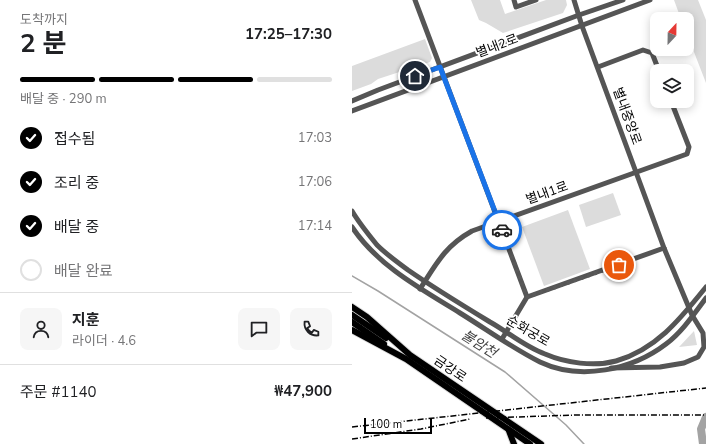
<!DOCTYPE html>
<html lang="ko">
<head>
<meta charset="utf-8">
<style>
	:root { --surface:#fff; --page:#f6f6f6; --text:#202124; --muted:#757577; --line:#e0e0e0; --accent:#000 }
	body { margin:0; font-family:"Nunito Sans","Noto Sans KR",sans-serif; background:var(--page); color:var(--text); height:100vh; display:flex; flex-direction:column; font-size:15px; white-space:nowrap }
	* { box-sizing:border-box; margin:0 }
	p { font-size:13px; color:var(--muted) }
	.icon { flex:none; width:22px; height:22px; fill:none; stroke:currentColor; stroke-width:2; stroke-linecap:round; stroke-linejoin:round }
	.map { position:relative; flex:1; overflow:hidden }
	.sheet { display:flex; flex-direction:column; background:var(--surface); width:352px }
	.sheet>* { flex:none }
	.needle { width:26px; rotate:22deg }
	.tools { position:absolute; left:298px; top:12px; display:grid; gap:8px }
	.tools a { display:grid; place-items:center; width:44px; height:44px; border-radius:8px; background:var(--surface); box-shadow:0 2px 10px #0003; font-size:20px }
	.scale { position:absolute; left:12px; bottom:10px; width:68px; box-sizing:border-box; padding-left:4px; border:2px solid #000; border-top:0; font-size:11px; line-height:14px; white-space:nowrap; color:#000; -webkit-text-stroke:3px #fff; paint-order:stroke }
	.pin { position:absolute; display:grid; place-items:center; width:34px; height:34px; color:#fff; margin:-17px; border:2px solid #fff; border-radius:50%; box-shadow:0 1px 4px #0007 }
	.courier { position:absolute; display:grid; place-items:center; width:40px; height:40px; margin:-20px; border:3px solid #1a73e8; border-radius:50%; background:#fff; color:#222; box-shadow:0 1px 5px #0007 }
	.summary em { font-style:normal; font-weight:700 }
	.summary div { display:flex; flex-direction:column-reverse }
	.summary { display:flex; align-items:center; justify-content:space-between; height:68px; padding:0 20px }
	h1 { font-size:26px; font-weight:700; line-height:30px }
	.bar { display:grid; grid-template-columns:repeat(4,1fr); gap:6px 4px; align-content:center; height:48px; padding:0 20px }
	.bar i { height:5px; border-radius:3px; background:var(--line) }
	.bar .selected { background:var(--accent) }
	.bar p { grid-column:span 4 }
	.line { display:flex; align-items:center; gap:10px; padding:0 20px; border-top:1px solid var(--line) }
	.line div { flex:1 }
	.round { display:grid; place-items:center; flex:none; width:42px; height:42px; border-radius:8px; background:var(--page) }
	ol { padding:0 20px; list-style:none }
	li { display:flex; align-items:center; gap:12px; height:44px }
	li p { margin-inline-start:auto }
	li .icon { padding:4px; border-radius:50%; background:var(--accent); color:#fff; stroke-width:4 }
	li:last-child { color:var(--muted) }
	li i { width:22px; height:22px; border:2px solid var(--line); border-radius:50% }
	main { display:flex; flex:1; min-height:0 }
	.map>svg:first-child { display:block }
</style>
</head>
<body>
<main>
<section class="sheet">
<div class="summary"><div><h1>2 분</h1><p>도착까지</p></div><em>17:25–17:30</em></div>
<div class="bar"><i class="selected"></i><i class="selected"></i><i class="selected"></i><i></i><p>배달 중 · 290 m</p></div>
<ol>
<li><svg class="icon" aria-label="check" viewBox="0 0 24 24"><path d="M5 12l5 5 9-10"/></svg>접수됨<p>17:03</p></li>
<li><svg class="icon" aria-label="check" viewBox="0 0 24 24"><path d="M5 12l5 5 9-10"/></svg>조리 중<p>17:06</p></li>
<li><svg class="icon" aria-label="check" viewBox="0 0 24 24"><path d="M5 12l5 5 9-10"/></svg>배달 중<p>17:14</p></li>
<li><i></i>배달 완료</li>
</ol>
<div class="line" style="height:72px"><a class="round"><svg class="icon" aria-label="person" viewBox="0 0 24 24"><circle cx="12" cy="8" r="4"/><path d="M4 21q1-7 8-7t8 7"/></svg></a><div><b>지훈</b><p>라이더 · 4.6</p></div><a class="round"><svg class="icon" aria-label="chat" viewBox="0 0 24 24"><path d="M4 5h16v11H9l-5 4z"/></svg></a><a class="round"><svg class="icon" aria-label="phone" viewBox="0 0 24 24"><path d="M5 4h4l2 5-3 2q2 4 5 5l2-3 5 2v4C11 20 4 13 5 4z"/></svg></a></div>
<div class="line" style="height:52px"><div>주문 #1140</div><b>₩47,900</b></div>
</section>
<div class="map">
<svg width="354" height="444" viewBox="0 0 354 444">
	<rect width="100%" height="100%" fill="#fff"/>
	<g fill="#dcdcdc">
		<polygon points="119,0 148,0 153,14 194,0 214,0 215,5 211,13 151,33 134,23 127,20"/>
		<polygon points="322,0 346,0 354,20 354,83 335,34 335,19 329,19"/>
		<polygon points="73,39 80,58 78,62 26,79 19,84 0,91 0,66"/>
		<polygon points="261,193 269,215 234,227 227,205"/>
		<polygon points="216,210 238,269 192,286 170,227"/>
		<polygon points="342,331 345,345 327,347"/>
	</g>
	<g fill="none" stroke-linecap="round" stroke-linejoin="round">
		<polyline stroke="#a3a3a3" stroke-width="1.5" points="0,276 26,291 153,372 214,425 232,444"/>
		<polyline stroke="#a3a3a3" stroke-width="8" points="351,444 349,429 354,417"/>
		<g stroke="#dbdbdb" stroke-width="8">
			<g id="major">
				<polyline points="0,307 15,317 58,355 189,444"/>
				<polyline points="0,315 34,338"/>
				<polyline points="0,322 32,344"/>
				<polyline points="0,330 54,359 178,444"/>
				<polyline points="157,431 162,444"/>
			</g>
		</g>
		<g stroke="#555" stroke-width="5">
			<polyline points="63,0 175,297"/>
			<polyline points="162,0 164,7 184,0"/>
			<polyline points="222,0 230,26 312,248 340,315 351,333 352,347 346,357 332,363 308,367 259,368"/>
			<polyline points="246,67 291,50 300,53 307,71"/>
			<polyline points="0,101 26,90 227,15 271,0"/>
			<polyline points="0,111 298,0"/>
			<path d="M0 211C7 223 16 234 25 245 34 254 45 262 56 270 82 288 110 305 138 322 156 332 173 347 193 354 214 363 242 367 264 361 305 349 329 318 354 287"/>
			<path d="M0 227C26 266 69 289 108 313 134 329 160 348 188 362 228 381 280 370 314 344 330 332 342 314 354 298"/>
			<path d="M68 289C84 264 93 246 120 231L335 154 337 147 319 101"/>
			<polyline points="150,339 175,297 312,248"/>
		</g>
		<use href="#major" stroke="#000" stroke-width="6"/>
		<g stroke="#000" stroke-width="1.5" stroke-dasharray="6 2 1 2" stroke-linecap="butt">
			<polyline points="134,418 224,415 354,415"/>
			<polyline points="0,427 354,388"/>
			<polyline points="0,439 69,429 118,419"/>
		</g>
	</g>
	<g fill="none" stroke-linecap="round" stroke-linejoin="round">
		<polyline stroke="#595959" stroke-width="4" stroke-dasharray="0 7.2" points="150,230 175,297 267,265"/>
		<polyline stroke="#1a73e8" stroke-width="5" points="63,76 88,67 150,230"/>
	</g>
	<g text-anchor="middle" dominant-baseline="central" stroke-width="3.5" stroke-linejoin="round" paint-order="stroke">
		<g font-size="13" fill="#000" stroke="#fff">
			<text transform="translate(145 46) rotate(-21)">별내2로</text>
			<text transform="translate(275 116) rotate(70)">별내중앙로</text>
			<text transform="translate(195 193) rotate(-20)">별내1로</text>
			<text transform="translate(176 331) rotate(30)">순화궁로</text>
			<text transform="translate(98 369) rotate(34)">금강로</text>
		</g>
		<g font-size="14" font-style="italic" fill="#444" stroke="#fff">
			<text transform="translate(127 344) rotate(32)">불암천</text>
		</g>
	</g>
</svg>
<div class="tools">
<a><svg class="needle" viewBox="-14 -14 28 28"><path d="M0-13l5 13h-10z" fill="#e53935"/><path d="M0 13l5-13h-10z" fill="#757577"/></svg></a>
<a><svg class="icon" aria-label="layers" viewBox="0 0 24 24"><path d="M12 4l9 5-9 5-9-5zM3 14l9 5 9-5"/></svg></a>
</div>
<div class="scale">100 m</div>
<div class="pin" style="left:267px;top:265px;background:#ea580c"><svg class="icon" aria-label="bag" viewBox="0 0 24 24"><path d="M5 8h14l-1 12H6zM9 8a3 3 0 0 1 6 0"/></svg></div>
<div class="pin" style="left:63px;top:76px;background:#1f2937"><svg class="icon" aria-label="home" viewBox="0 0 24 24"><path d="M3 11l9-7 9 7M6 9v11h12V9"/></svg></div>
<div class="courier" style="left:150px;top:230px"><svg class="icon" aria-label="car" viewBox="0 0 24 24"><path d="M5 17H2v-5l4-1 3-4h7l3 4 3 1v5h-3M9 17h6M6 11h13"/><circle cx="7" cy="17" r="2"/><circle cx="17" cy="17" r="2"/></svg></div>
</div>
</main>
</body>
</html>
